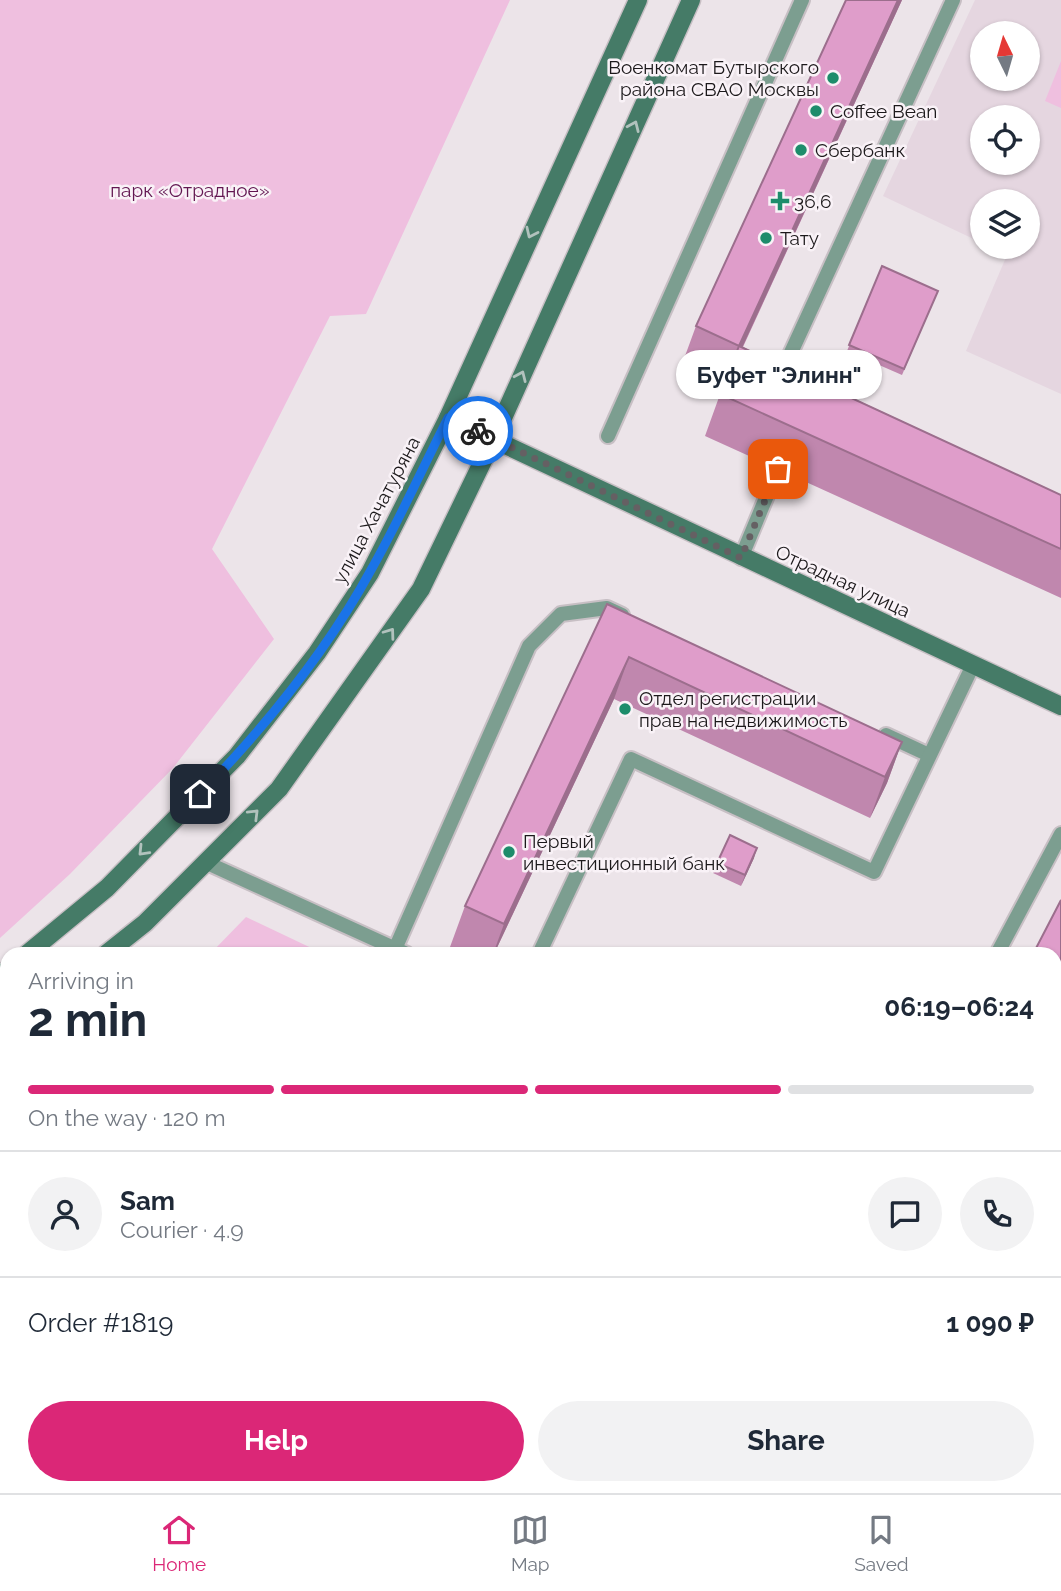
<!DOCTYPE html>
<html lang="en">
<head>
<meta charset="utf-8">
<style>
	:root { --surface:#fff; --page:#f2f2f3; --text:#1f2937; --muted:#747a83; --line:#e0e1e3; --accent:#db2777 }
	body { margin:0; font-family:Raleway,sans-serif; background:var(--page); color:var(--text); height:100vh; display:flex; flex-direction:column; font-size:26px; white-space:nowrap }
	* { box-sizing:border-box; margin:0 }
	p { font-size:23px; color:var(--muted) }
	.icon { flex:none; width:38px; height:38px; fill:none; stroke:currentColor; stroke-width:2; stroke-linecap:round; stroke-linejoin:round }
	.map { position:relative; flex:1; overflow:hidden }
	.side { position:absolute; left:0px; top:947px; width:1062px; height:548px; display:flex; flex-direction:column; background:var(--surface); border-radius:21px 21px 0 0; box-shadow:0 2px 5px #0004 }
	.side>* { flex:none }
	.needle { width:46px; rotate:355deg }
	.buttons { position:absolute; left:970px; top:21px; display:grid; gap:14px }
	.buttons a { display:grid; place-items:center; width:70px; height:70px; border-radius:50%; background:var(--surface); box-shadow:0 2px 5px #0004; font-size:35px }
	.pin { position:absolute; display:grid; place-items:center; width:60px; height:60px; color:#fff; margin:-30px; border-radius:14px; box-shadow:0 4px 10px #0006 }
	.courier { position:absolute; display:grid; place-items:center; width:70px; height:70px; margin:-35px; border:5px solid #1a73e8; border-radius:50%; background:#fff; color:#222; box-shadow:0 2px 9px #0007 }
	.bubble { position:absolute; height:49px; border-radius:24px; background:var(--surface); box-shadow:0 2px 5px #0004; font-size:23px; font-weight:700; line-height:49px; text-align:center }
	.overview em { font-style:normal; font-weight:700 }
	.overview div { display:flex; flex-direction:column-reverse }
	.overview { display:flex; align-items:center; justify-content:space-between; height:119px; padding:0 28px }
	h1 { font-size:46px; font-weight:700; line-height:52px }
	.bar { display:grid; grid-template-columns:repeat(4,1fr); gap:10px 7px; align-content:center; height:84px; padding:0 28px }
	.bar i { height:9px; border-radius:5px; background:var(--line) }
	.bar .on { background:var(--accent) }
	.bar p { grid-column:span 4 }
	.line { display:flex; align-items:center; gap:18px; padding:0 28px; border-top:2px solid var(--line) }
	.line div { flex:1 }
	.round { display:grid; place-items:center; flex:none; width:74px; height:74px; border-radius:37px; background:var(--page) }
	.action { display:flex; gap:14px; margin-top:auto; padding:14px 28px }
	.action a { flex:1; height:80px; border-radius:42px; background:var(--accent); color:#fff; font-size:28px; font-weight:700; line-height:80px; text-align:center }
	.action a+a { background:var(--page); color:var(--text) }
	.dock { display:flex; justify-content:space-around; align-items:center; height:98px; border-top:2px solid var(--line); background:var(--surface); font-size:19px; color:var(--muted) }
	.dock a { display:grid; justify-items:center; gap:4px }
	.dock .on { color:var(--accent) }
	.map>svg:first-child { display:block }
</style>
</head>
<body>
<div class="map">
<svg width="1061" height="1493" viewBox="0 0 1061 1493">
	<rect width="100%" height="100%" fill="#ece4e9"/>
	<g fill="#e5d6e0" fill-rule="evenodd">
		<path d="M975 0H1061V394L966 351 1007 255 990 247H1027V201H982V243L883 196ZM982 33H1027V79H982ZM982 117H1027V163H982Z"/>
		<polygon points="1055,1191 1061,1194 1061,1493 526,1493 529,1488 1055,1488"/>
		<polygon points="0,1251 7,1255 7,1488 410,1488 420,1493 0,1493"/>
	</g>
	<g fill="#efbfdf">
		<polygon points="0,0 510,0 366,314 330,316 212,549 274,639 173,768 70,874 0,938"/>
		<polygon points="1061,61 1061,108 1045,101"/>
		<polygon points="246,917 324,954 210,954"/>
	</g>
	<g fill="none" stroke-linecap="round" stroke-linejoin="round">
		<g stroke="#c7bfc4" stroke-width="18">
			<g id="lane">
				<polyline points="797,376 783,370 953,0"/>
				<polyline points="608,436 802,0"/>
				<polyline points="741,558 778,469"/>
				<polyline points="886,735 929,755"/>
				<polyline points="205,862 407,954"/>
				<polyline points="395,949 529,646 561,614 607,608 622,615"/>
				<polyline points="539,954 631,759 874,872 973,665"/>
				<polyline points="997,954 1061,834"/>
				<polyline points="0,1039 7,1047"/>
				<polyline points="0,1298 7,1302"/>
				<polyline points="0,1375 7,1380"/>
				<polyline points="331,1488 340,1493"/>
				<polyline points="150,1493 153,1488"/>
				<polyline points="564,1493 568,1488"/>
				<polyline points="621,1493 624,1488"/>
			</g>
		</g>
		<g stroke="#c7bfc4" stroke-width="21">
			<g id="secondary">
				<polyline points="448,418 1061,706"/>
				<polyline points="27,954 107,888 237,756 317,653 370,573 448,418 638,0"/>
				<polyline points="106,954 145,923 279,789 421,589 494,438 691,0"/>
				<polyline points="0,976 7,970"/>
				<polyline points="0,1036 7,1031"/>
			</g>
		</g>
		<use href="#lane" stroke="#7c9e90" stroke-width="14"/>
		<use href="#secondary" stroke="#457b67" stroke-width="18"/>
		<polyline stroke="#827c80" stroke-width="5" points="728,1493 731,1488"/>
	</g>
	<g fill="#c087ae">
		<polygon points="846,0 902,0 743,347 1061,495 1061,598 705,436 723,386 681,367 696,326"/>
		<polygon points="882,266 938,291 902,375 847,351"/>
		<polygon points="607,604 902,742 887,783 870,818 614,699 494,954 464,954 450,947 465,906"/>
		<polygon points="754,858 741,886 713,873 717,863"/>
		<polygon points="1061,900 1061,1148 1055,1145 1055,954"/>
		<polygon points="1055,1178 1061,1181 1061,1290 1055,1287"/>
		<polygon points="0,1244 7,1248 7,1283 0,1279"/>
		<polygon points="0,1312 7,1316 7,1351 0,1347"/>
		<polygon points="238,1488 302,1488 312,1493 247,1493"/>
		<polygon points="361,1488 422,1488 432,1493 371,1493"/>
	</g>
	<g fill="#9c6e8d">
		<polygon points="898,0 902,0 724,387 739,346"/>
		<polygon points="629,657 614,699 494,954 493,954 504,924"/>
		<polygon points="902,742 887,783 870,818 885,777"/>
		<polygon points="757,848 754,858 741,886 745,875"/>
		<polygon points="706,1488 712,1488 708,1493 703,1493"/>
		<polygon points="892,1488 897,1488 894,1493 888,1493"/>
	</g>
	<g fill="#df9dca" stroke="#9c6e8d" stroke-width="2">
		<polygon points="846,0 898,0 739,346 696,326"/>
		<polygon points="882,266 938,291 904,369 849,345"/>
		<polygon points="739,346 1061,495 1061,549 720,394"/>
		<polygon points="607,604 902,742 885,777 629,657 504,924 465,906"/>
		<polygon points="730,835 757,848 745,875 717,863"/>
		<polygon points="1061,900 1061,1130 1055,1127 1055,954 1033,954"/>
		<polygon points="1055,1178 1061,1181 1061,1257 1055,1254"/>
		<polygon points="0,1244 7,1248 7,1277 0,1272"/>
		<polygon points="0,1312 7,1316 7,1344 0,1340"/>
		<polygon points="0,1410 7,1413 7,1455 0,1467"/>
		<polygon points="15,1488 72,1488 69,1493 12,1493"/>
		<polygon points="103,1488 133,1488 130,1493 100,1493"/>
		<polygon points="165,1488 225,1488 235,1493 162,1493"/>
		<polygon points="249,1488 302,1488 312,1493 258,1493"/>
		<polygon points="372,1488 422,1488 432,1493 382,1493"/>
		<polygon points="528,1488 559,1488 556,1493 525,1493"/>
		<polygon points="574,1488 606,1488 602,1493 570,1493"/>
		<polygon points="644,1488 706,1488 703,1493 641,1493"/>
		<polygon points="781,1488 892,1488 888,1493 778,1493"/>
	</g>
	<defs><path id="oneway-chevron" d="M-2-3.5L2.5 0L-2 3.5" fill="none" stroke-width="1.6" stroke-linecap="round" stroke-linejoin="round" transform="scale(1.75)"/></defs>
	<g stroke="#b1c2bd">
		<use href="#oneway-chevron" transform="translate(634 126) rotate(-66)"/>
		<use href="#oneway-chevron" transform="translate(531 233) rotate(115)"/>
		<use href="#oneway-chevron" transform="translate(521 376) rotate(-66)"/>
		<use href="#oneway-chevron" transform="translate(390 633) rotate(-54)"/>
		<use href="#oneway-chevron" transform="translate(254 814) rotate(-45)"/>
		<use href="#oneway-chevron" transform="translate(143 851) rotate(134)"/>
	</g>
	<g fill="none" stroke-linecap="round" stroke-linejoin="round">
		<polyline stroke="#656063" stroke-width="7" stroke-dasharray="0 12.6" points="478,431 741,558 778,469"/>
		<path stroke="#1a73e8" stroke-width="9" d="M200 794C264 728 327 651 371 570 399 521 422 469 448 418L478 431"/>
	</g>
	<g fill="#1d8c6b" stroke="#f9f2f7" stroke-width="2.5">
		<circle cx="833" cy="78" r="7"/>
		<circle cx="816" cy="111" r="7"/>
		<circle cx="801" cy="150" r="7"/>
		<path d="M776.5 190.5h7v7h7v7h-7v7h-7v-7h-7v-7h7z"/>
		<circle cx="766" cy="238" r="7"/>
		<circle cx="625" cy="709" r="7"/>
		<circle cx="509" cy="852" r="7"/>
	</g>
	<g text-anchor="middle" dominant-baseline="central" stroke-width="5" stroke-linejoin="round" paint-order="stroke">
		<g font-size="19" fill="#1c191b" stroke="#f9f2f7" text-anchor="start">
			<text x="819" y="67" text-anchor="end">Военкомат Бутырского<tspan x="819" dy="22">района СВАО Москвы</tspan></text>
			<text x="830" y="111">Coffee Bean</text>
			<text x="815" y="150">Сбербанк</text>
			<text x="794" y="201">36,6</text>
			<text x="780" y="238">Тату</text>
			<text x="639" y="698">Отдел регистрации<tspan x="639" dy="22">прав на недвижимость</tspan></text>
			<text x="523" y="841">Первый<tspan x="523" dy="22">инвестиционный банк</tspan></text>
		</g>
		<g font-size="19" fill="#621651" stroke="#f9f2f7">
			<text x="190" y="190">парк «Отрадное»</text>
		</g>
		<g font-size="19" fill="#1c191b" stroke="#f9f2f7">
			<text transform="translate(376 510) rotate(-62)">улица Хачатуряна</text>
			<text transform="translate(843 581) rotate(25)">Отрадная улица</text>
		</g>
	</g>
</svg>
<div class="buttons">
<a><svg class="needle" viewBox="-14 -14 28 28"><path d="M0-13l5 13h-10z" fill="#e53935"/><path d="M0 13l5-13h-10z" fill="#747a83"/></svg></a>
<a><svg class="icon" aria-label="locate" viewBox="0 0 24 24"><circle cx="12" cy="12" r="6"/><path d="M12 2v4M12 18v4M2 12h4M18 12h4"/></svg></a>
<a><svg class="icon" aria-label="layers" viewBox="0 0 24 24"><path d="M12 4l9 5-9 5-9-5zM3 14l9 5 9-5"/></svg></a>
</div>
<div class="pin" style="left:778px;top:469px;background:#ea580c"><svg class="icon" aria-label="bag" viewBox="0 0 24 24"><path d="M5 8h14l-1 12H6zM9 8a3 3 0 0 1 6 0"/></svg></div>
<div class="pin" style="left:200px;top:794px;background:#1f2937"><svg class="icon" aria-label="home" viewBox="0 0 24 24"><path d="M3 11l9-7 9 7M6 9v11h12V9"/></svg></div>
<div class="courier" style="left:478px;top:431px"><svg class="icon" aria-label="bike" viewBox="0 0 24 24"><circle cx="6" cy="16" r="4"/><circle cx="18" cy="16" r="4"/><path d="M6 16l4-8h5l3 8M10 8l3 8H6M13 5h3"/></svg></div>
<div class="bubble" style="left:676px;top:350px;width:206px">Буфет &quot;Элинн&quot;</div>
<section class="side">
<div class="overview"><div><h1>2 min</h1><p>Arriving in</p></div><em>06:19–06:24</em></div>
<div class="bar"><i class="on"></i><i class="on"></i><i class="on"></i><i></i><p>On the way · 120 m</p></div>
<div class="line" style="height:126px"><a class="round"><svg class="icon" aria-label="person" viewBox="0 0 24 24"><circle cx="12" cy="8" r="4"/><path d="M4 21q1-7 8-7t8 7"/></svg></a><div><b>Sam</b><p>Courier · 4.9</p></div><a class="round"><svg class="icon" aria-label="chat" viewBox="0 0 24 24"><path d="M4 5h16v11H9l-5 4z"/></svg></a><a class="round"><svg class="icon" aria-label="phone" viewBox="0 0 24 24"><path d="M5 4h4l2 5-3 2q2 4 5 5l2-3 5 2v4C11 20 4 13 5 4z"/></svg></a></div>
<div class="line" style="height:91px"><div>Order #1819</div><b>1 090 ₽</b></div>
<div class="action"><a>Help</a><a>Share</a></div>
</section>
</div>
<nav class="dock">
<a class="on"><svg class="icon" aria-label="home" viewBox="0 0 24 24"><path d="M3 11l9-7 9 7M6 9v11h12V9"/></svg>Home</a>
<a><svg class="icon" aria-label="map" viewBox="0 0 24 24"><path d="M3 6l6-2 6 2 6-2v14l-6 2-6-2-6 2zM9 4v14M15 6v14"/></svg>Map</a>
<a><svg class="icon" aria-label="saved" viewBox="0 0 24 24"><path d="M7 4h10v16l-5-4-5 4z"/></svg>Saved</a>
</nav>
</body>
</html>
